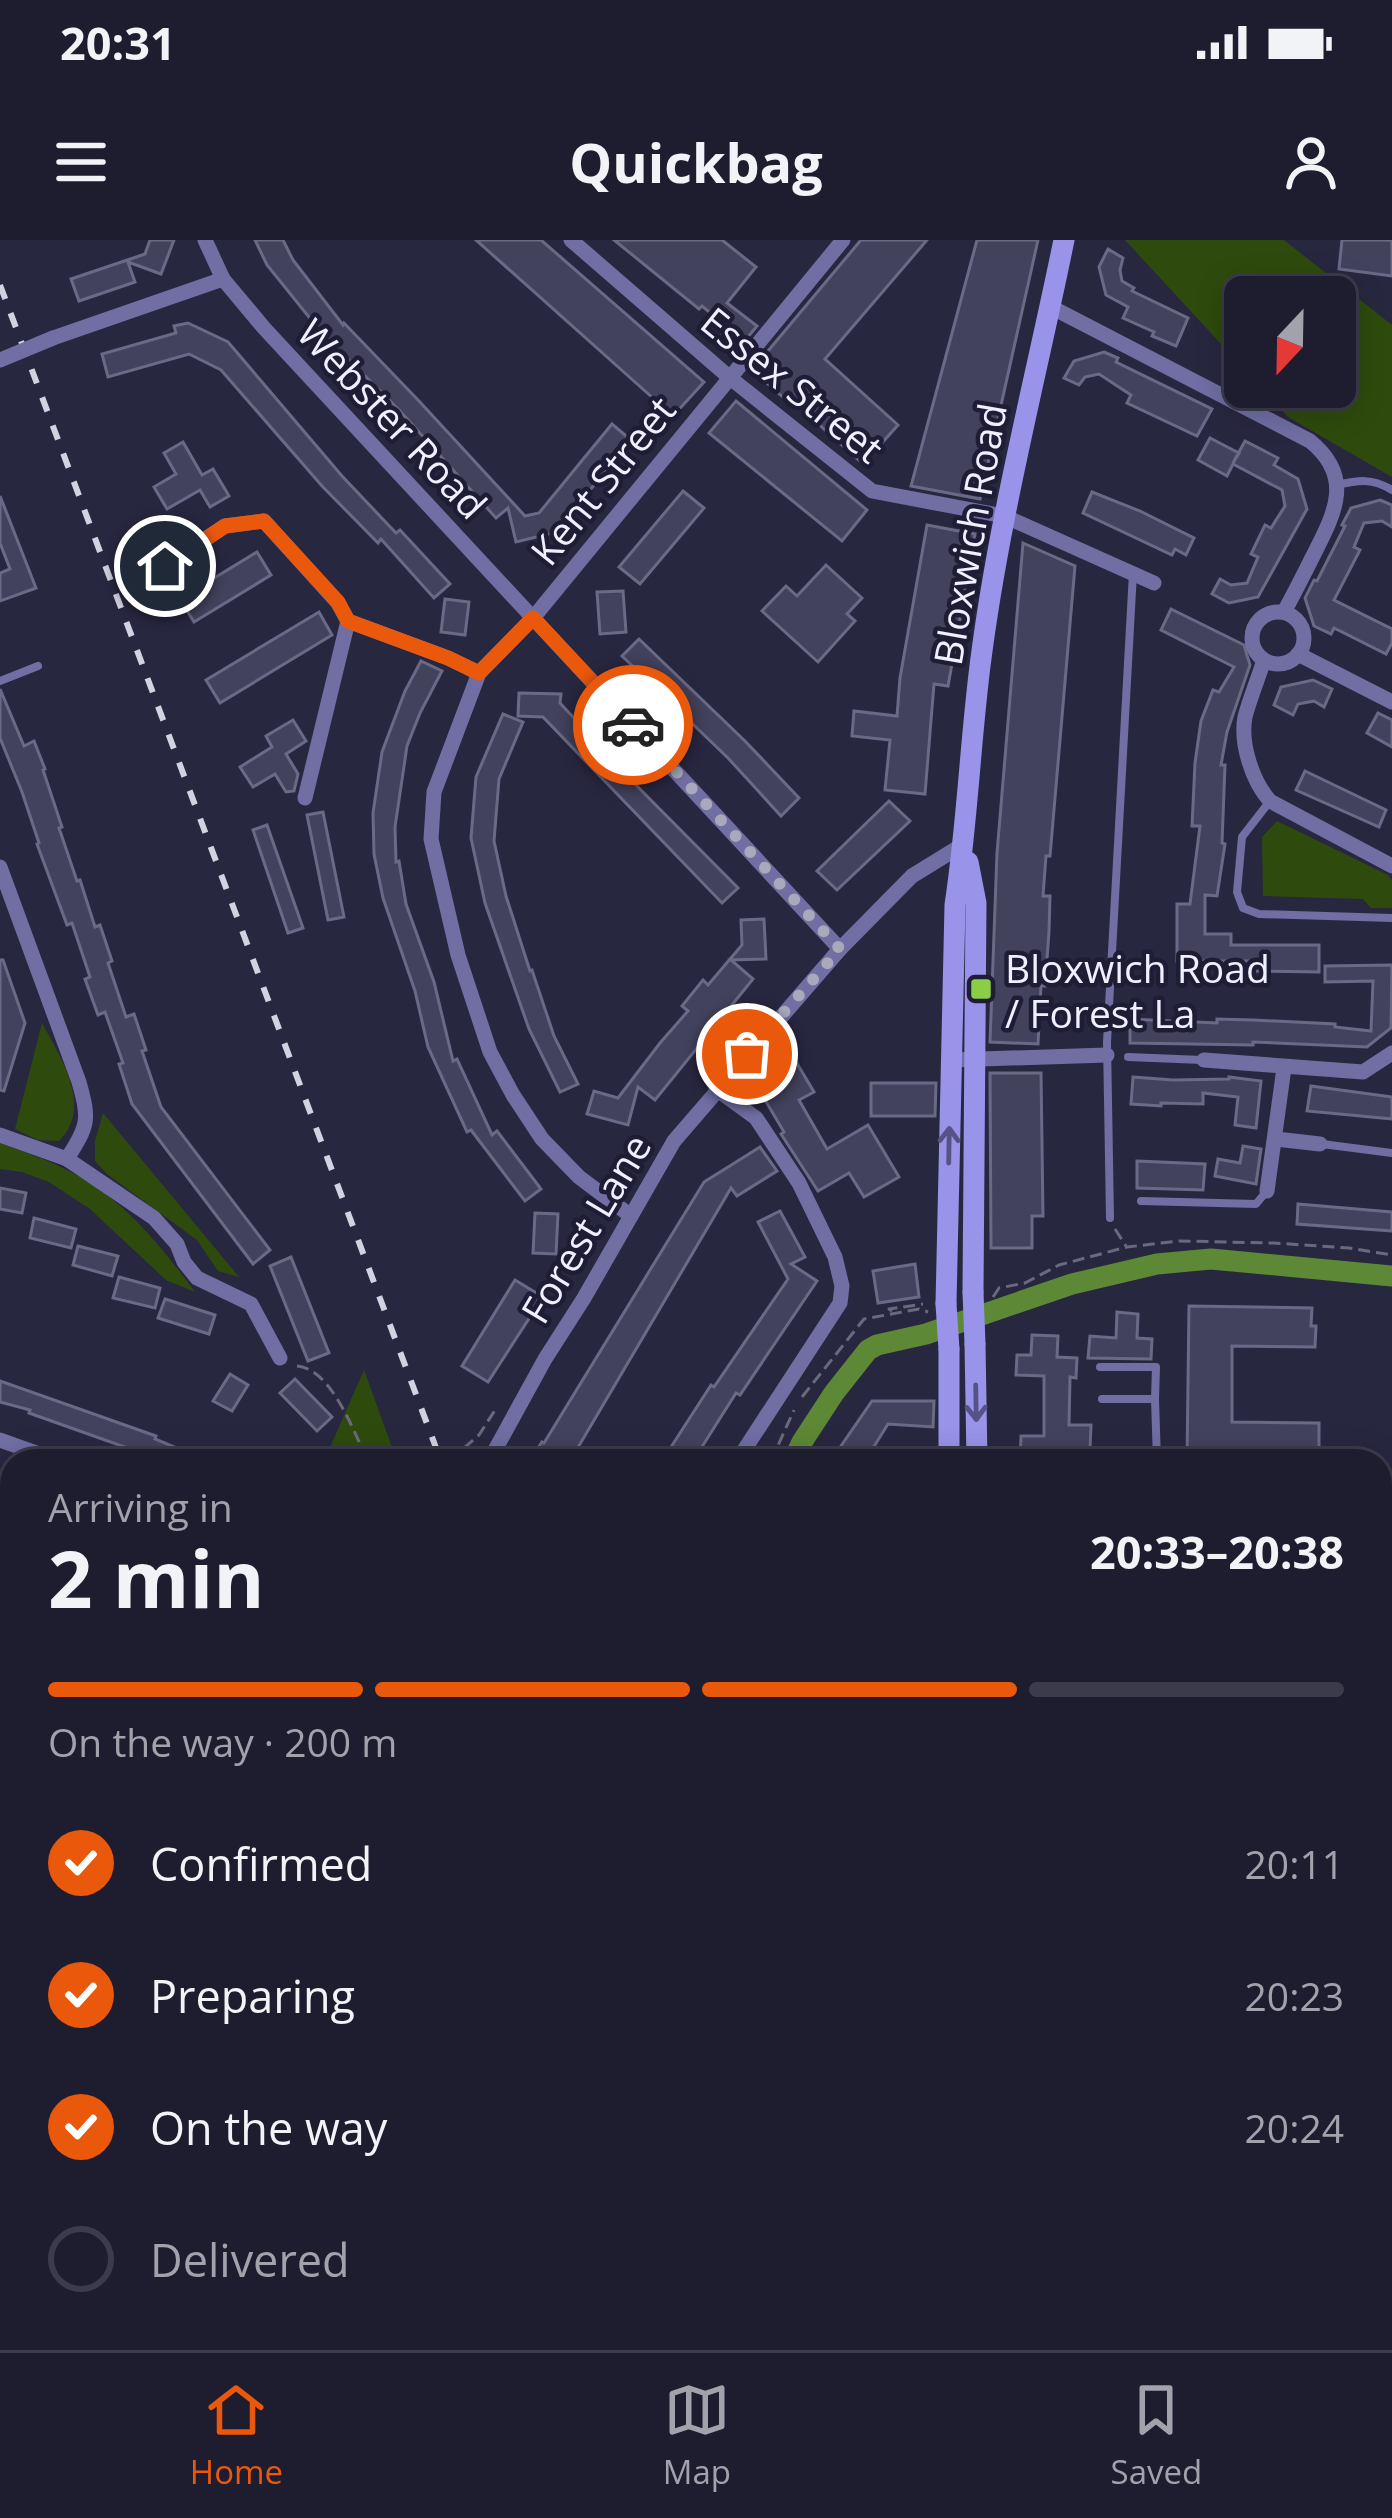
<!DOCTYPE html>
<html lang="en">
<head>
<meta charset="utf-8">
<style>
	:root { --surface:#1e1d30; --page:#262638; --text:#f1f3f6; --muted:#a1a2ab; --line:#3c3b4c; --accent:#ea580c }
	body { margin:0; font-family:"Open Sans",sans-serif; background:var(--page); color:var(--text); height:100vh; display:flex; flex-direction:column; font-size:45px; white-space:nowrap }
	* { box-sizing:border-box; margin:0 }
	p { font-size:39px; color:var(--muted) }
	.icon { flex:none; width:66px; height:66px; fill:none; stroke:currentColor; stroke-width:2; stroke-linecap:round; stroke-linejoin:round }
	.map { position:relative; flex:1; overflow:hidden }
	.side { position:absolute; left:0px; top:1209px; width:1392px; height:903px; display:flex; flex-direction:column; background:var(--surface); border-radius:36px 36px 0 0; box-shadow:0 6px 30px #0003,0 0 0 3px var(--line) }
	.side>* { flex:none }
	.needle { width:78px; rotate:202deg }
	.controls { position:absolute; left:1224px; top:36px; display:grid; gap:24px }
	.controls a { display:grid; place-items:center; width:132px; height:132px; border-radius:18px; background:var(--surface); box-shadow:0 6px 30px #0003,0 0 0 3px var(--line); font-size:60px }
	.pin { position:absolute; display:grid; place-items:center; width:102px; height:102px; color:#fff; margin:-51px; border:6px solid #fff; border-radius:50%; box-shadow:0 3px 12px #0007 }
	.courier { position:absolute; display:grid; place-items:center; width:120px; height:120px; margin:-60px; border:9px solid #ea580c; border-radius:50%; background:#fff; color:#222; box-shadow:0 3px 15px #0007 }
	.overview em { font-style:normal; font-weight:700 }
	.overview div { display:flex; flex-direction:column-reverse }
	.overview { display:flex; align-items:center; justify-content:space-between; height:204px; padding:0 48px }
	h1 { font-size:78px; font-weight:700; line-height:90px }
	.bar { display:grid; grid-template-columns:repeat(4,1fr); gap:18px 12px; align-content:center; height:144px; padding:0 48px }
	.bar i { height:15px; border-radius:9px; background:var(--line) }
	.bar .on { background:var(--accent) }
	.bar p { grid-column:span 4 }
	ol { padding:0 48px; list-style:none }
	li { display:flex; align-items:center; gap:36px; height:132px }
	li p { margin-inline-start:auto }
	li .icon { padding:12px; border-radius:50%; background:var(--accent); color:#fff; stroke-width:4 }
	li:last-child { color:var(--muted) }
	li i { width:66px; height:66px; border:6px solid var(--line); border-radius:50% }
	.status { display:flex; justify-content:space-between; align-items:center; height:84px; padding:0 60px; background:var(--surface); direction:ltr }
	.status svg { height:33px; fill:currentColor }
	header { display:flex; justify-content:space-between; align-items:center; height:156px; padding:0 48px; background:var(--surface); font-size:54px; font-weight:700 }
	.dock { display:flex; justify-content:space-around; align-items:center; height:168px; border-top:3px solid var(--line); background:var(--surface); font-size:33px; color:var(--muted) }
	.dock a { display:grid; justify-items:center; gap:6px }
	.dock .on { color:var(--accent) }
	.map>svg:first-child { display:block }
</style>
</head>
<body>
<div class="status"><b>20:31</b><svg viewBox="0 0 49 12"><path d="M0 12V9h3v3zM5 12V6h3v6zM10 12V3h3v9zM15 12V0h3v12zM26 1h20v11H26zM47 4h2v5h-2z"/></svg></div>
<header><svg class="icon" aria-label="menu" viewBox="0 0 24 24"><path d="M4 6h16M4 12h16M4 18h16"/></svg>Quickbag<svg class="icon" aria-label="person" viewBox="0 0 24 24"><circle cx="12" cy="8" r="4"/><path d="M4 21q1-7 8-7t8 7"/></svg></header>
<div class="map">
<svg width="1392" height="2110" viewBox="0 0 1392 2110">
	<rect width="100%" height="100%" fill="#282740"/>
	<g fill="#2e4b0d">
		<polygon points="1125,0 1284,0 1392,85 1392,237 1288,177 1261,147 1335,147 1335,57 1245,57 1245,130"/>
		<polygon points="1277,581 1388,635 1392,641 1392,668 1371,668 1363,659 1263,656 1262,597"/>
		<path d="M42 783C60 816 94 868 59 901L38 900 15 889Z"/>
		<polygon points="103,873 239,1037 218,1031 197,1000 107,934 95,921 95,901"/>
		<path d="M0 903C21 911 43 918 63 928 119 954 159 1003 195 1052L166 1040 90 969 49 942 22 932 0 929Z"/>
		<polygon points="364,1130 397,1221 324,1221"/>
	</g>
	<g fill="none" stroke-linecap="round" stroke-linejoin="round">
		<g stroke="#5d8835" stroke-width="21">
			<polyline points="793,1221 802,1202 834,1153 868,1110 877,1105 926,1094 1072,1044 1157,1024 1211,1019 1392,1036"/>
			<polyline points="0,1567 12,1572"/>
		</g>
	</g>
	<g fill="#43425d" stroke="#6a6a87" stroke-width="3">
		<polygon points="150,0 174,0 161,34 128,22 135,42 79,61 71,39 145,14"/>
		<polygon points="255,0 283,0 293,20 343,85 344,83 419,161 525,276 539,273 612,184 632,201 553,293 516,302 508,268 496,278 400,171 321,92 267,25"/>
		<polygon points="476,0 541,0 704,142 673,176"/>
		<polygon points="614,0 722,0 756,27 727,63 757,86 734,114 717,100 728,87 702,66 699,69"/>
		<polygon points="861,0 927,0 825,119 898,185 863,224 787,156 785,159 752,130"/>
		<polygon points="977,0 1038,0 980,259 911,246"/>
		<polygon points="1342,0 1392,0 1392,36 1339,29"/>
		<polygon points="1108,9 1123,18 1120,30 1122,41 1134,48 1132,51 1188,78 1176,106 1152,96 1154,92 1123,78 1128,67 1106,55 1099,27"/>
		<polygon points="188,83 228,102 342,236 396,293 400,290 450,344 434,358 381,299 378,303 322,246 221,130 189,114 108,137 102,114 176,93 174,86"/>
		<polygon points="1104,112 1118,118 1116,122 1212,169 1197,196 1127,163 1131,155 1099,134 1085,137 1079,145 1064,138 1074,121"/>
		<polygon points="736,161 867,270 842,301 709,193"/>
		<polygon points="1210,198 1239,213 1233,223 1245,201 1278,218 1274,225 1298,239 1307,269 1258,357 1229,363 1212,354 1220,339 1231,345 1247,343 1258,317 1251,314 1265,285 1271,288 1285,266 1282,250 1233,224 1227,236 1198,220"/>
		<polygon points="183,202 202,235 213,229 229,256 210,267 200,250 167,269 154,247 176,234 164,213"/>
		<polygon points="683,251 704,268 640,344 619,327"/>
		<polygon points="1092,252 1140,271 1194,298 1186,315 1175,309 1172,315 1083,273"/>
		<polygon points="0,256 36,348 0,361 0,333 10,329 0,303"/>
		<polygon points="1380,260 1392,265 1392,287 1382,281 1364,283 1354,307 1360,310 1334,360 1392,389 1392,403 1386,414 1334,388 1331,394 1314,386 1305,358 1314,340 1317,341 1345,286 1342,285 1351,268"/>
		<polygon points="927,285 975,294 948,446 934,444 925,554 885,550 890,500 852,496 854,471 897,476 900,438"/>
		<polygon points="1023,303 1075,326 1050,616 1046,616 1043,656 1050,656 1049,692 1045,746 1041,746 1038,804 990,802 997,613"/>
		<polygon points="257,312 271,335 194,382 180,359"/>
		<polygon points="826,325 862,358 847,374 855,381 818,422 762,371 786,346 797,356"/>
		<polygon points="623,351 626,392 600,394 597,352"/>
		<polygon points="445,359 469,362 465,395 441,392"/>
		<polygon points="1171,369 1244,405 1250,425 1227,492 1221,525 1225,525 1222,603 1225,604 1217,656 1205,655 1205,694 1231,694 1231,705 1319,705 1319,732 1250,731 1250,721 1177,721 1177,664 1190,664 1200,586 1192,586 1195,523 1201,481 1213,450 1219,452 1234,427 1161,390"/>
		<polygon points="319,372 332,395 220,463 206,440"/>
		<polygon points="639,399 745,501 799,558 781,576 728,518 622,416"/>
		<polygon points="421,421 442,431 420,473 407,506 395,587 396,622 399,621 406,664 434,742 453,821 457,819 492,895 497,891 541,949 525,961 471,890 467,892 428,807 415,751 383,658 374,614 373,573 382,512 405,451"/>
		<polygon points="1313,440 1332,449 1324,467 1314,461 1298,464 1293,475 1274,465 1281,447"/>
		<polygon points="0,449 24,506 34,501 45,529 43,530 62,587 59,588 77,641 80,640 95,687 100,685 112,721 108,723 126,777 134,774 146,810 142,811 161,867 270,1010 253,1024 132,864 119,824 123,823 105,772 98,775 85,739 90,737 72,683 67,685 37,604 39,603 22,552 0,498"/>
		<polygon points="519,453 561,454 560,463 632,541 738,648 722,663 543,477 518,476"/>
		<polygon points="1378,473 1392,480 1392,507 1367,493"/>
		<polygon points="503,474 523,482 499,539 494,601 506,656 530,731 532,730 554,796 578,844 560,852 529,789 485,663 471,598 476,537"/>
		<polygon points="293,480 306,501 286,514 298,534 294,551 286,552 275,534 253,547 240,527 272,507 266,496"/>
		<polygon points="1305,531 1386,570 1379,587 1296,550"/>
		<polygon points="889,561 910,581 837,650 817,631"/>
		<polygon points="323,572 344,677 328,680 307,575"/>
		<polygon points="267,585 303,688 288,693 253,590"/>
		<polygon points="764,679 766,719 731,720 753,739 655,860 638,847 628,885 587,874 594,851 618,858 660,803 688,771 682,766 703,740 708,745 742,705 741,680"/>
		<polygon points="0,720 3,720 25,783 4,851 0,850"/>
		<polygon points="1392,725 1391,788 1367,807 1253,802 1253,805 1130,803 1130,779 1217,783 1217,779 1253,780 1335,784 1335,787 1371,791 1373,741 1325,742 1325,726"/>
		<polygon points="792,815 814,852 799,860 827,909 868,885 899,937 864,957 849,933 818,951 781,894 784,892 752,838"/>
		<polygon points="990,833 1041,833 1043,976 1032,976 1032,1008 991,1008"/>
		<polygon points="1133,837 1173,840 1229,839 1229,837 1261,841 1256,888 1235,885 1238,857 1203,853 1203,864 1161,863 1161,866 1131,864"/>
		<polygon points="871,843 936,843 935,876 871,876"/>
		<polygon points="1311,846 1392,857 1392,879 1307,871"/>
		<polygon points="1243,906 1261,909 1256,944 1215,936 1218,919 1240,923"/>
		<polygon points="760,907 777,931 737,956 731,948 570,1221 529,1221 542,1202 544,1203 704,942"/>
		<polygon points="1137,921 1205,924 1203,950 1137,948"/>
		<polygon points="0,948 26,953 22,973 0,969"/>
		<polygon points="1298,964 1392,972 1392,991 1297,984"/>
		<polygon points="780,971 805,1017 791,1024 817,1041 740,1155 736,1153 693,1221 662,1221 711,1145 714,1147 788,1039 758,982"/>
		<polygon points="535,973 558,974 556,1014 533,1013"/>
		<polygon points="34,978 76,989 71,1008 30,998"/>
		<polygon points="78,1006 118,1016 112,1036 73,1025"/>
		<polygon points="291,1017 329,1113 308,1121 270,1026"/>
		<polygon points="915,1024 919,1057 878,1063 873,1031"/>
		<polygon points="119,1037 160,1048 155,1068 113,1058"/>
		<polygon points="515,1040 543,1057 488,1142 462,1126"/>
		<polygon points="165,1059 215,1075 209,1094 158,1078"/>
		<polygon points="1189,1066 1312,1068 1311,1086 1316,1086 1315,1107 1232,1106 1232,1182 1319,1183 1319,1221 1187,1221"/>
		<polygon points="1117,1072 1138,1074 1137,1098 1152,1099 1151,1119 1088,1118 1090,1096 1116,1098"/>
		<polygon points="1032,1095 1058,1096 1057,1117 1077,1118 1076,1138 1070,1137 1069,1185 1091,1185 1090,1209 1054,1209 1054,1221 1020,1221 1021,1196 1044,1196 1044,1136 1016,1135 1017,1115 1031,1115"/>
		<polygon points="230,1134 248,1145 232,1171 213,1161"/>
		<polygon points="295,1139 332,1177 317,1191 280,1153"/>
		<polygon points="0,1141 156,1196 155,1199 208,1221 164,1221 29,1173 30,1170 0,1162"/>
		<polygon points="872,1161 934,1161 933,1187 888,1184 865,1221 841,1221 841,1206"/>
	</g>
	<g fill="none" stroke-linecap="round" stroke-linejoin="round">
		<g stroke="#6a697e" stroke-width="3" stroke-dasharray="12 6" stroke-linecap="butt">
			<polyline points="1115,989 1126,1006"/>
			<polyline points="993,1057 999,1048 1025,1043 1059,1025 1127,1007 1179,1001 1274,1003 1349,1008 1392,1015"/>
			<polyline points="892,1071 889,1069 923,1064"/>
			<path d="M297 1126C332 1129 354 1193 368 1221"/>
			<polyline points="802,1157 864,1079 919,1069 928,1072"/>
			<polyline points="464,1208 479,1195 497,1167"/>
			<polyline points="771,1221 794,1170"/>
			<polyline points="0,1539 12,1544"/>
			<polyline points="839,2100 849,2110"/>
			<polyline points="508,2110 534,2100"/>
		</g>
		<g stroke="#706ea3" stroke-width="8">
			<path d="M1337 245C1359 240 1372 238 1392 250"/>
			<polyline points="0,441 38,426"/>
			<polyline points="1270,561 1242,597 1237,652 1243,668 1259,674 1392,678"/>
			<polyline points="1128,817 1202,820"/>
			<polyline points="1322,904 1392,913"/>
			<polyline points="1141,961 1256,964 1266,952"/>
			<polyline points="1110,978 1107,802 1133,333"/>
			<polyline points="1100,1127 1156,1127 1155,1159 1102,1159"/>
			<polyline points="1155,1159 1157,1221"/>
			<polyline points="1380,1392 1392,1389"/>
			<polyline points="1380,1836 1392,1834"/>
		</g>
		<g stroke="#706ea3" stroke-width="15">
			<polyline points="205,0 223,39 264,88 840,709"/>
			<polyline points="571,0 729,137 872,251 1004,276 1154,343"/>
			<path d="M1051 67 1310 201C1353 236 1336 271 1315 312 1305 332 1295 352 1284 372"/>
			<polyline points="53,98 223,39"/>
			<polyline points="165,326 225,286 264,281 338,363 348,381 305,558"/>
			<circle cx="1278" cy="398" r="26"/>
			<polyline points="348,381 448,418 479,433"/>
			<polyline points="1298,414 1392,462"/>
			<path d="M1264 420C1258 439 1250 458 1245 477 1240 503 1252 541 1270 561L1392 626"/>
			<path d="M0 627 79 842C90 881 88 885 67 919"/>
			<polyline points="951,820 1107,815"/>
			<polyline points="1204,820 1363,832 1392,813"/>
			<polyline points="716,849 756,878 799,943 835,1017 842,1046 840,1063 737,1221"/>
			<polyline points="0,895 67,919 154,978 177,1004 184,1022 197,1038 251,1064 280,1118"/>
			<polyline points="1276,899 1320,904"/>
			<polyline points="1267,951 1284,828"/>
			<polyline points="631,976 579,937 542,899 513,855 490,812 458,715 431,599 434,552 479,433 533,378 843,0"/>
			<polyline points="0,1200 59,1221"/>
			<polyline points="489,1221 545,1119 584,1058 674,901 840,709 912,636 964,604"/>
			<polyline points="0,1432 12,1436"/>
			<polyline points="0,1630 12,1636"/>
			<polyline points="0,1906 12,1906"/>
			<polyline points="301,2100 304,2110"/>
		</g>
		<g stroke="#9993e9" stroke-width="21">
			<polyline points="968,622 976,663 973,1052"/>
			<path d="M946 1064 955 665C967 586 970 506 980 426 998 282 1035 142 1064 0"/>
			<polyline points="975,1104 977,1221"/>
			<polyline points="949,1109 949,1221"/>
			<polyline points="967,2110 967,2100"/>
		</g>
		<g stroke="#d2d2e1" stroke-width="6" stroke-dasharray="15 15" stroke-linecap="butt">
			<polyline points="0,45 441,1221"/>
			<polyline points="922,2100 931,2110"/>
		</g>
		<polyline stroke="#6a697e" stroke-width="3" stroke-dasharray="12 6" stroke-linecap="butt" points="439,1221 464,1208"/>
		<polyline stroke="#706ea3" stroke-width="15" points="0,120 53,98"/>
		<g stroke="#9993e9" stroke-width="21">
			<polyline points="973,1052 975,1104"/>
			<polyline points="946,1064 949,1109"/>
		</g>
	</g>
	<defs><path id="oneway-shaft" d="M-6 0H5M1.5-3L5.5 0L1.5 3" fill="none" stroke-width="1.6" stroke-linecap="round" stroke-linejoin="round" transform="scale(3)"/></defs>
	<g stroke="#565286">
		<use href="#oneway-shaft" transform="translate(949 905) rotate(-89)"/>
		<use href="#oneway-shaft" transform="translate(976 1163) rotate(89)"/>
	</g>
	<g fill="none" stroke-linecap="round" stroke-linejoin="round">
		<polyline stroke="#a9a9bb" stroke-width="12" stroke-dasharray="0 21.6" points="633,485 840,709 747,814"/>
		<polyline stroke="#ea580c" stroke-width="15" points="165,326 225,286 264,281 338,362 348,381 448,418 479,433 533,378 633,485"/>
	</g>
	<rect fill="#8ace47" stroke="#1f1d35" stroke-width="4.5" x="969" y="737" width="24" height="24" rx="6"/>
	<g text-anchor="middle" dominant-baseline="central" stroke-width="9" stroke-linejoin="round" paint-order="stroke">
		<g font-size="39" fill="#efeffd" stroke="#1f1d35">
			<text transform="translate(793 144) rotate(39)">Essex Street</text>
			<text transform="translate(393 178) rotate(47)">Webster Road</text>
			<text transform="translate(602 240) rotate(-51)">Kent Street</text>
			<text transform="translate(969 294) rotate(-80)">Bloxwich Road</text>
			<text transform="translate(585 988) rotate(-59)">Forest Lane</text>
		</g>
		<g font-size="39" fill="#efeffd" stroke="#1f1d35" text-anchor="start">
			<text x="1005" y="727">Bloxwich Road<tspan x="1005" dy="45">/ Forest La</tspan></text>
		</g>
	</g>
</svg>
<div class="controls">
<a><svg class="needle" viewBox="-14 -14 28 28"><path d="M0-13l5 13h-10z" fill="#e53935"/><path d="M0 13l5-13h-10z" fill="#a1a2ab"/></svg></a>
</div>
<div class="pin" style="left:747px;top:814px;background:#ea580c"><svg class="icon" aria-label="bag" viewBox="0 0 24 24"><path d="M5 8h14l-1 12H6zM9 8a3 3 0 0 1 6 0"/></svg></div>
<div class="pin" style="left:165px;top:326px;background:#1f2937"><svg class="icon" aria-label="home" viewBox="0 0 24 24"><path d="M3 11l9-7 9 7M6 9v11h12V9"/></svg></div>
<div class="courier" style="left:633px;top:485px"><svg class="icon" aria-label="car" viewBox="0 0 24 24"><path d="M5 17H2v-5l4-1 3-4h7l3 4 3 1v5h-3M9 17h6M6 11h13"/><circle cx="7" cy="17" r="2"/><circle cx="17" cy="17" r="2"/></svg></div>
<section class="side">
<div class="overview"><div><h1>2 min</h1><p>Arriving in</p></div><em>20:33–20:38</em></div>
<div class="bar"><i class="on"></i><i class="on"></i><i class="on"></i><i></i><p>On the way · 200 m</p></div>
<ol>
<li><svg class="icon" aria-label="check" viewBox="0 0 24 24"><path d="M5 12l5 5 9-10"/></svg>Confirmed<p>20:11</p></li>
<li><svg class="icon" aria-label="check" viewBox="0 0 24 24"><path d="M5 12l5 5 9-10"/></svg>Preparing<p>20:23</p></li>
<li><svg class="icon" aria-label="check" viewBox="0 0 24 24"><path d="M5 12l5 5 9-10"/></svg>On the way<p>20:24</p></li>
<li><i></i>Delivered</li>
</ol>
</section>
</div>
<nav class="dock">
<a class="on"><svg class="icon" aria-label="home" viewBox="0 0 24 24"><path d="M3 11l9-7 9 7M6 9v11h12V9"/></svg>Home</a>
<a><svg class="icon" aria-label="map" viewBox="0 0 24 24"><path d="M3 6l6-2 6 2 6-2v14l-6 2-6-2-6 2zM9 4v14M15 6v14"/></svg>Map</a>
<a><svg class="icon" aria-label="saved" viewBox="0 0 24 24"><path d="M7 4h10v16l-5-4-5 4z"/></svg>Saved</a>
</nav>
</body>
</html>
